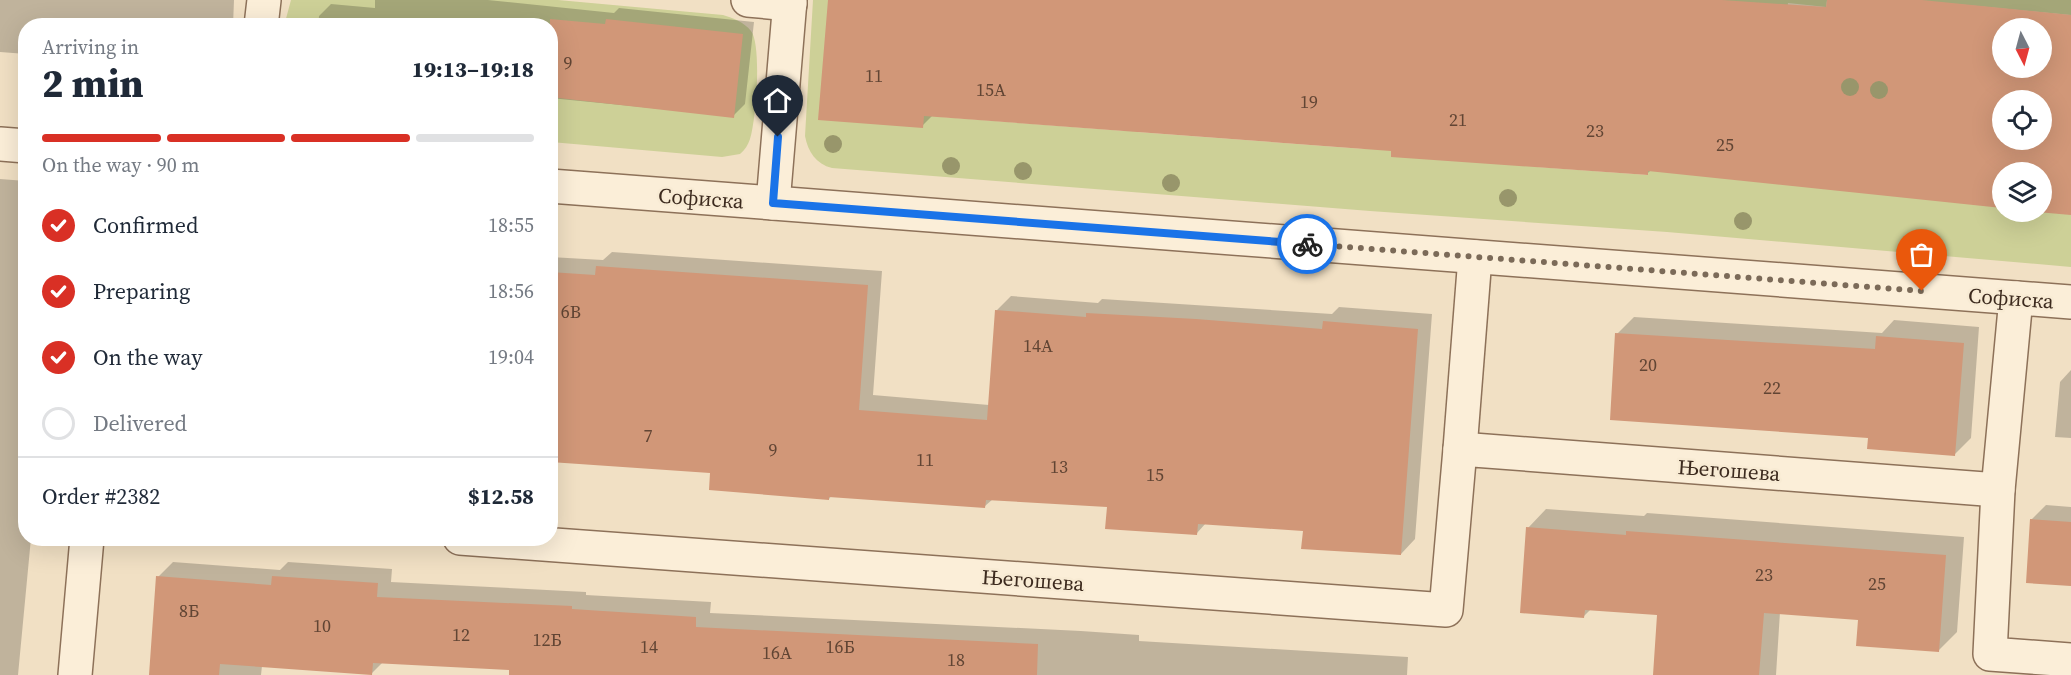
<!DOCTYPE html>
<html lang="en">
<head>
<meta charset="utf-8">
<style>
	:root { --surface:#fff; --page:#f6f6f7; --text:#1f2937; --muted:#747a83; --line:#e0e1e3; --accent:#d93025 }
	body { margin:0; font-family:"Source Serif 4",serif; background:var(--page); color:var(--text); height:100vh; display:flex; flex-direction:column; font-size:22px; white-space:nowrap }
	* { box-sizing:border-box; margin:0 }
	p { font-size:20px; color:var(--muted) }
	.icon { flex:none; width:33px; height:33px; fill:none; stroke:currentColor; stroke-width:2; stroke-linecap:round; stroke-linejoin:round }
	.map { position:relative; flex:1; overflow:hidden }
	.details { position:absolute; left:18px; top:18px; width:540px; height:528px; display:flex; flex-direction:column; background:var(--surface); border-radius:24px; box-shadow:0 6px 24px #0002 }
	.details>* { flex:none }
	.needle { width:39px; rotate:174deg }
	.fabs { position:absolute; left:1992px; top:18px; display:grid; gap:12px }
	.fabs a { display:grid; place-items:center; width:60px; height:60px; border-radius:50%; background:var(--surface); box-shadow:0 6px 24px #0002; font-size:30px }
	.pin { position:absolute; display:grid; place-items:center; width:51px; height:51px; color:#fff; margin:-62px -26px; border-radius:50% 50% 50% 0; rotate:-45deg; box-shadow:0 0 6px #0007 }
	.pin .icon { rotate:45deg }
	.courier { position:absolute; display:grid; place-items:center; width:60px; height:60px; margin:-30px; border:4px solid #1a73e8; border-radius:50%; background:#fff; color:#222; box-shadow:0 2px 8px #0007 }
	.headline em { font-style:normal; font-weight:800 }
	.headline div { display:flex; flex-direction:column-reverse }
	.headline { display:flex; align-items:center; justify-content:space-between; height:102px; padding:0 24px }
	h1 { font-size:39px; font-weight:800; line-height:45px }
	.bar { display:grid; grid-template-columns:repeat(4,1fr); gap:9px 6px; align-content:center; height:72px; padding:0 24px }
	.bar i { height:8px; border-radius:4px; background:var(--line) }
	.bar .selected { background:var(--accent) }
	.bar p { grid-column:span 4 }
	.line { display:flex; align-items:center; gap:15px; padding:0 24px; border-top:2px solid var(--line) }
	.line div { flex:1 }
	ol { padding:0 24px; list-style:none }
	li { display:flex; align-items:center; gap:18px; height:66px }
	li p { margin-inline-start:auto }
	li .icon { padding:6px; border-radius:50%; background:var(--accent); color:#fff; stroke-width:4 }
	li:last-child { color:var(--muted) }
	li i { width:33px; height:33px; border:3px solid var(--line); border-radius:50% }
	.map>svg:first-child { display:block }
</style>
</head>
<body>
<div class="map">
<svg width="2071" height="675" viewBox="0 0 2071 675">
	<rect width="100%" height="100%" fill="#f1e0c4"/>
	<g fill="#cdd097" fill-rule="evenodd">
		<path d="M291 0H558L723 15C733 18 744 22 751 31 762 45 756 121 750 139 748 145 745 150 740 154L722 157 551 142 550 26H284Z"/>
		<path d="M813 0H996L942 117 1125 131 1132 43 1143 45 1137 132 1364 149 1505 0H1827L1826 7 1788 3 1780 84 1895 0H2071V15L1956 4 1949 69 2071 82V267L1667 232 1370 211 832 168C816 164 808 152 805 136ZM1654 95 1648 175 1537 167ZM2002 100H2042V140H2002ZM2002 172H2042V212H2002Z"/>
	</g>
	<g fill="#0003" fill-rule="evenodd">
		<polygon points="0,0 234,0 233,26 26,26 26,54 0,52"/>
		<polygon points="375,0 488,0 614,13 619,8 754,22 745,104 733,116 550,98 550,26 318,26 319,16 331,4 375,8"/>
		<path d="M829 0H2071V213L2042 210V172H2002V206L1651 170 1647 174 1393 150 933 115 922 126ZM2002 28H2042V68H2002ZM2002 100H2042V140H2002Z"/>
		<polygon points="0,179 26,181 26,538 31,538 18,675 0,675"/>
		<polygon points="612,252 882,271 873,395 989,405 996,311 1011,296 1098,303 1102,299 1332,314 1339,307 1432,314 1415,539 1401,554 1304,529 1206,523 1197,533 1108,505 993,499 985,506 832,495 829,499 712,472 558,461 550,468 550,257 603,260"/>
		<polygon points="1634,317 1882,333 1894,320 1979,327 1971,438 1955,454 1870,437 1617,334"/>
		<polygon points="2071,370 2071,438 2055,437 2060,382"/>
		<polygon points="2046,505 2071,507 2071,584 2031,520"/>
		<polygon points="1546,509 1644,516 1647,513 1964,537 1957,632 1939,650 1859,618 1780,612 1776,675 1655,675 1659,614 1591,609 1584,616 1528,528"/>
		<polygon points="173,562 280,570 288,562 392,569 391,582 586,592 586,595 711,602 710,613 1081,631 1139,635 1139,641 1408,657 1407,675 510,675 511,669 383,662 371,674 262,666 261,675 150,675 158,577"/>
	</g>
	<g fill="#d19778" fill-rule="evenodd">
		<path d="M828 0H1722L1826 7 1827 0H1922L2071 15V215L2037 212H2042V172H2002V208L1648 171V175L1391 157V151L924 116 923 128 818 120ZM2002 28H2042V68H2002ZM2002 100H2042V140H2002Z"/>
		<polygon points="550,19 605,24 606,19 743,34 734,118 550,97"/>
		<polygon points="596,266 868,285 859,410 987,420 995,310 1086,317 1086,313 1196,319 1322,329 1323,321 1418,329 1401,555 1301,549 1303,531 1198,524 1197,535 1105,529 1107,507 986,500 985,508 829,497 829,500 709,490 710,473 550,462 550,272 595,275"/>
		<polygon points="1615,333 1875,349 1876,336 1964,343 1955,456 1867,449 1868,438 1610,420"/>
		<polygon points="2030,519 2071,522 2071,586 2026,583"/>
		<polygon points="1526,527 1626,535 1626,531 1946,555 1939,652 1856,646 1858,620 1764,613 1759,675 1653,675 1657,615 1585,610 1584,618 1520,613"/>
		<polygon points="156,576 271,585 272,576 378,583 377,597 572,606 572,609 696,617 696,627 1038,644 1037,675 509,675 509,670 373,663 372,675 220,664 219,675 149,675"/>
	</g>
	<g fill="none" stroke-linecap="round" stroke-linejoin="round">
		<g stroke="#8d7159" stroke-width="36">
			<g id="minor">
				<polyline points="748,0 790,4"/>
				<polyline points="261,26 264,0"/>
				<polyline points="0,144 26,146"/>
				<polyline points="550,186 2071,302"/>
				<polyline points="773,203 790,0"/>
				<polyline points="2016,298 1998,490 1990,654 2071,660"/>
				<polyline points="1460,449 1475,257"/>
				<polyline points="460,538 1446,610 1460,449 1998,490"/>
				<polyline points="75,675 87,538"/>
			</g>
		</g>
		<use href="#minor" stroke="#fbeed8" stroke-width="33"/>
	</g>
	<g fill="#98966b">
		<circle cx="1850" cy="87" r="9"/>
		<circle cx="1879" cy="90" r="9"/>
		<circle cx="833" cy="144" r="9"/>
		<circle cx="951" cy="166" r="9"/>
		<circle cx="1023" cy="171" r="9"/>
		<circle cx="1171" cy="183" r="9"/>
		<circle cx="1508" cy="198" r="9"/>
		<circle cx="1743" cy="221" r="9"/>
	</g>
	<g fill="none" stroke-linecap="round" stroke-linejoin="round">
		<polyline stroke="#7b6a58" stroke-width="6" stroke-dasharray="0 10.8" points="1307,244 1922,291"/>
		<polyline stroke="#1a73e8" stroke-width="8" points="778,137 773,203 1307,244"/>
	</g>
	<g text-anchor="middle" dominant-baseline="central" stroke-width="5" stroke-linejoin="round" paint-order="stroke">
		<g font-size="18" fill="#614534">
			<text x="568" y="62">9</text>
			<text x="874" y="75">11</text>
			<text x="991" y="89">15А</text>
			<text x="1309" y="101">19</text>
			<text x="1458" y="119">21</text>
			<text x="1595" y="130">23</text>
			<text x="1725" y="144">25</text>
			<text x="571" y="311">6B</text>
			<text x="1038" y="345">14А</text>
			<text x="1648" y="364">20</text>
			<text x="1772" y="387">22</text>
			<text x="648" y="435">7</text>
			<text x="773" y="449">9</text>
			<text x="925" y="459">11</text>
			<text x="1059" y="466">13</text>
			<text x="1155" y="474">15</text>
			<text x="1764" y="574">23</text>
			<text x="1877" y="583">25</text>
			<text x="189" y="610">8Б</text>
			<text x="322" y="625">10</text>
			<text x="461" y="634">12</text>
			<text x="547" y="639">12Б</text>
			<text x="649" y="646">14</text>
			<text x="840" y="646">16Б</text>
			<text x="777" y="652">16А</text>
			<text x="956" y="659">18</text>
		</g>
		<g font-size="21" fill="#3c2a1e" stroke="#f8ebd4">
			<text transform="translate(701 198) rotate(4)">Софиска</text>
			<text transform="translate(2011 298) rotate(4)">Софиска</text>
			<text transform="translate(1729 470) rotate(4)">Његошева</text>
			<text transform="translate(1033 580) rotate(4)">Његошева</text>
		</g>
	</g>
</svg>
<div class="fabs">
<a><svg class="needle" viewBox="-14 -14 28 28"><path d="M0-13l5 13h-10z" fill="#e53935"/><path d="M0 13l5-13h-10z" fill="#747a83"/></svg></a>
<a><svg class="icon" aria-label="locate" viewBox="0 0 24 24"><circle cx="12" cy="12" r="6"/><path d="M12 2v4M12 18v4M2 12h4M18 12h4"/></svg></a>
<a><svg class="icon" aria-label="layers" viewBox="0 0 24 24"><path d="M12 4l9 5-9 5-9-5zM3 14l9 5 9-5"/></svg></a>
</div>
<div class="pin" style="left:1922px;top:291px;background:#ea580c"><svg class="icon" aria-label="bag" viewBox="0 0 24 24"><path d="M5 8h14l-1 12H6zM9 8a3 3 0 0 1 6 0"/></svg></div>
<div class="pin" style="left:778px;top:137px;background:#1f2937"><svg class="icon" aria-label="home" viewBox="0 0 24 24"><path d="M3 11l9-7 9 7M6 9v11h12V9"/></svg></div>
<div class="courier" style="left:1307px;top:244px"><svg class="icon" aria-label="bike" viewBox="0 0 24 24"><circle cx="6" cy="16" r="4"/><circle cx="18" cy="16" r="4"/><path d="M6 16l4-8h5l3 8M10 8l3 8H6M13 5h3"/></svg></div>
<section class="details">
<div class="headline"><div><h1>2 min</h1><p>Arriving in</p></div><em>19:13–19:18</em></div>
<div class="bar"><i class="selected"></i><i class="selected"></i><i class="selected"></i><i></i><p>On the way · 90 m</p></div>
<ol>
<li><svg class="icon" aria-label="check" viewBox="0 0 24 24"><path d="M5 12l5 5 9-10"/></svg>Confirmed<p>18:55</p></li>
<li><svg class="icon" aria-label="check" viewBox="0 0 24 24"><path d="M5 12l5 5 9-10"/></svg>Preparing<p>18:56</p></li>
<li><svg class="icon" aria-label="check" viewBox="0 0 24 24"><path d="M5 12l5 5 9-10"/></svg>On the way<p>19:04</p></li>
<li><i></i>Delivered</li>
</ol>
<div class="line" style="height:78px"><div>Order #2382</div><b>$12.58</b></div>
</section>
</div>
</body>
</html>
